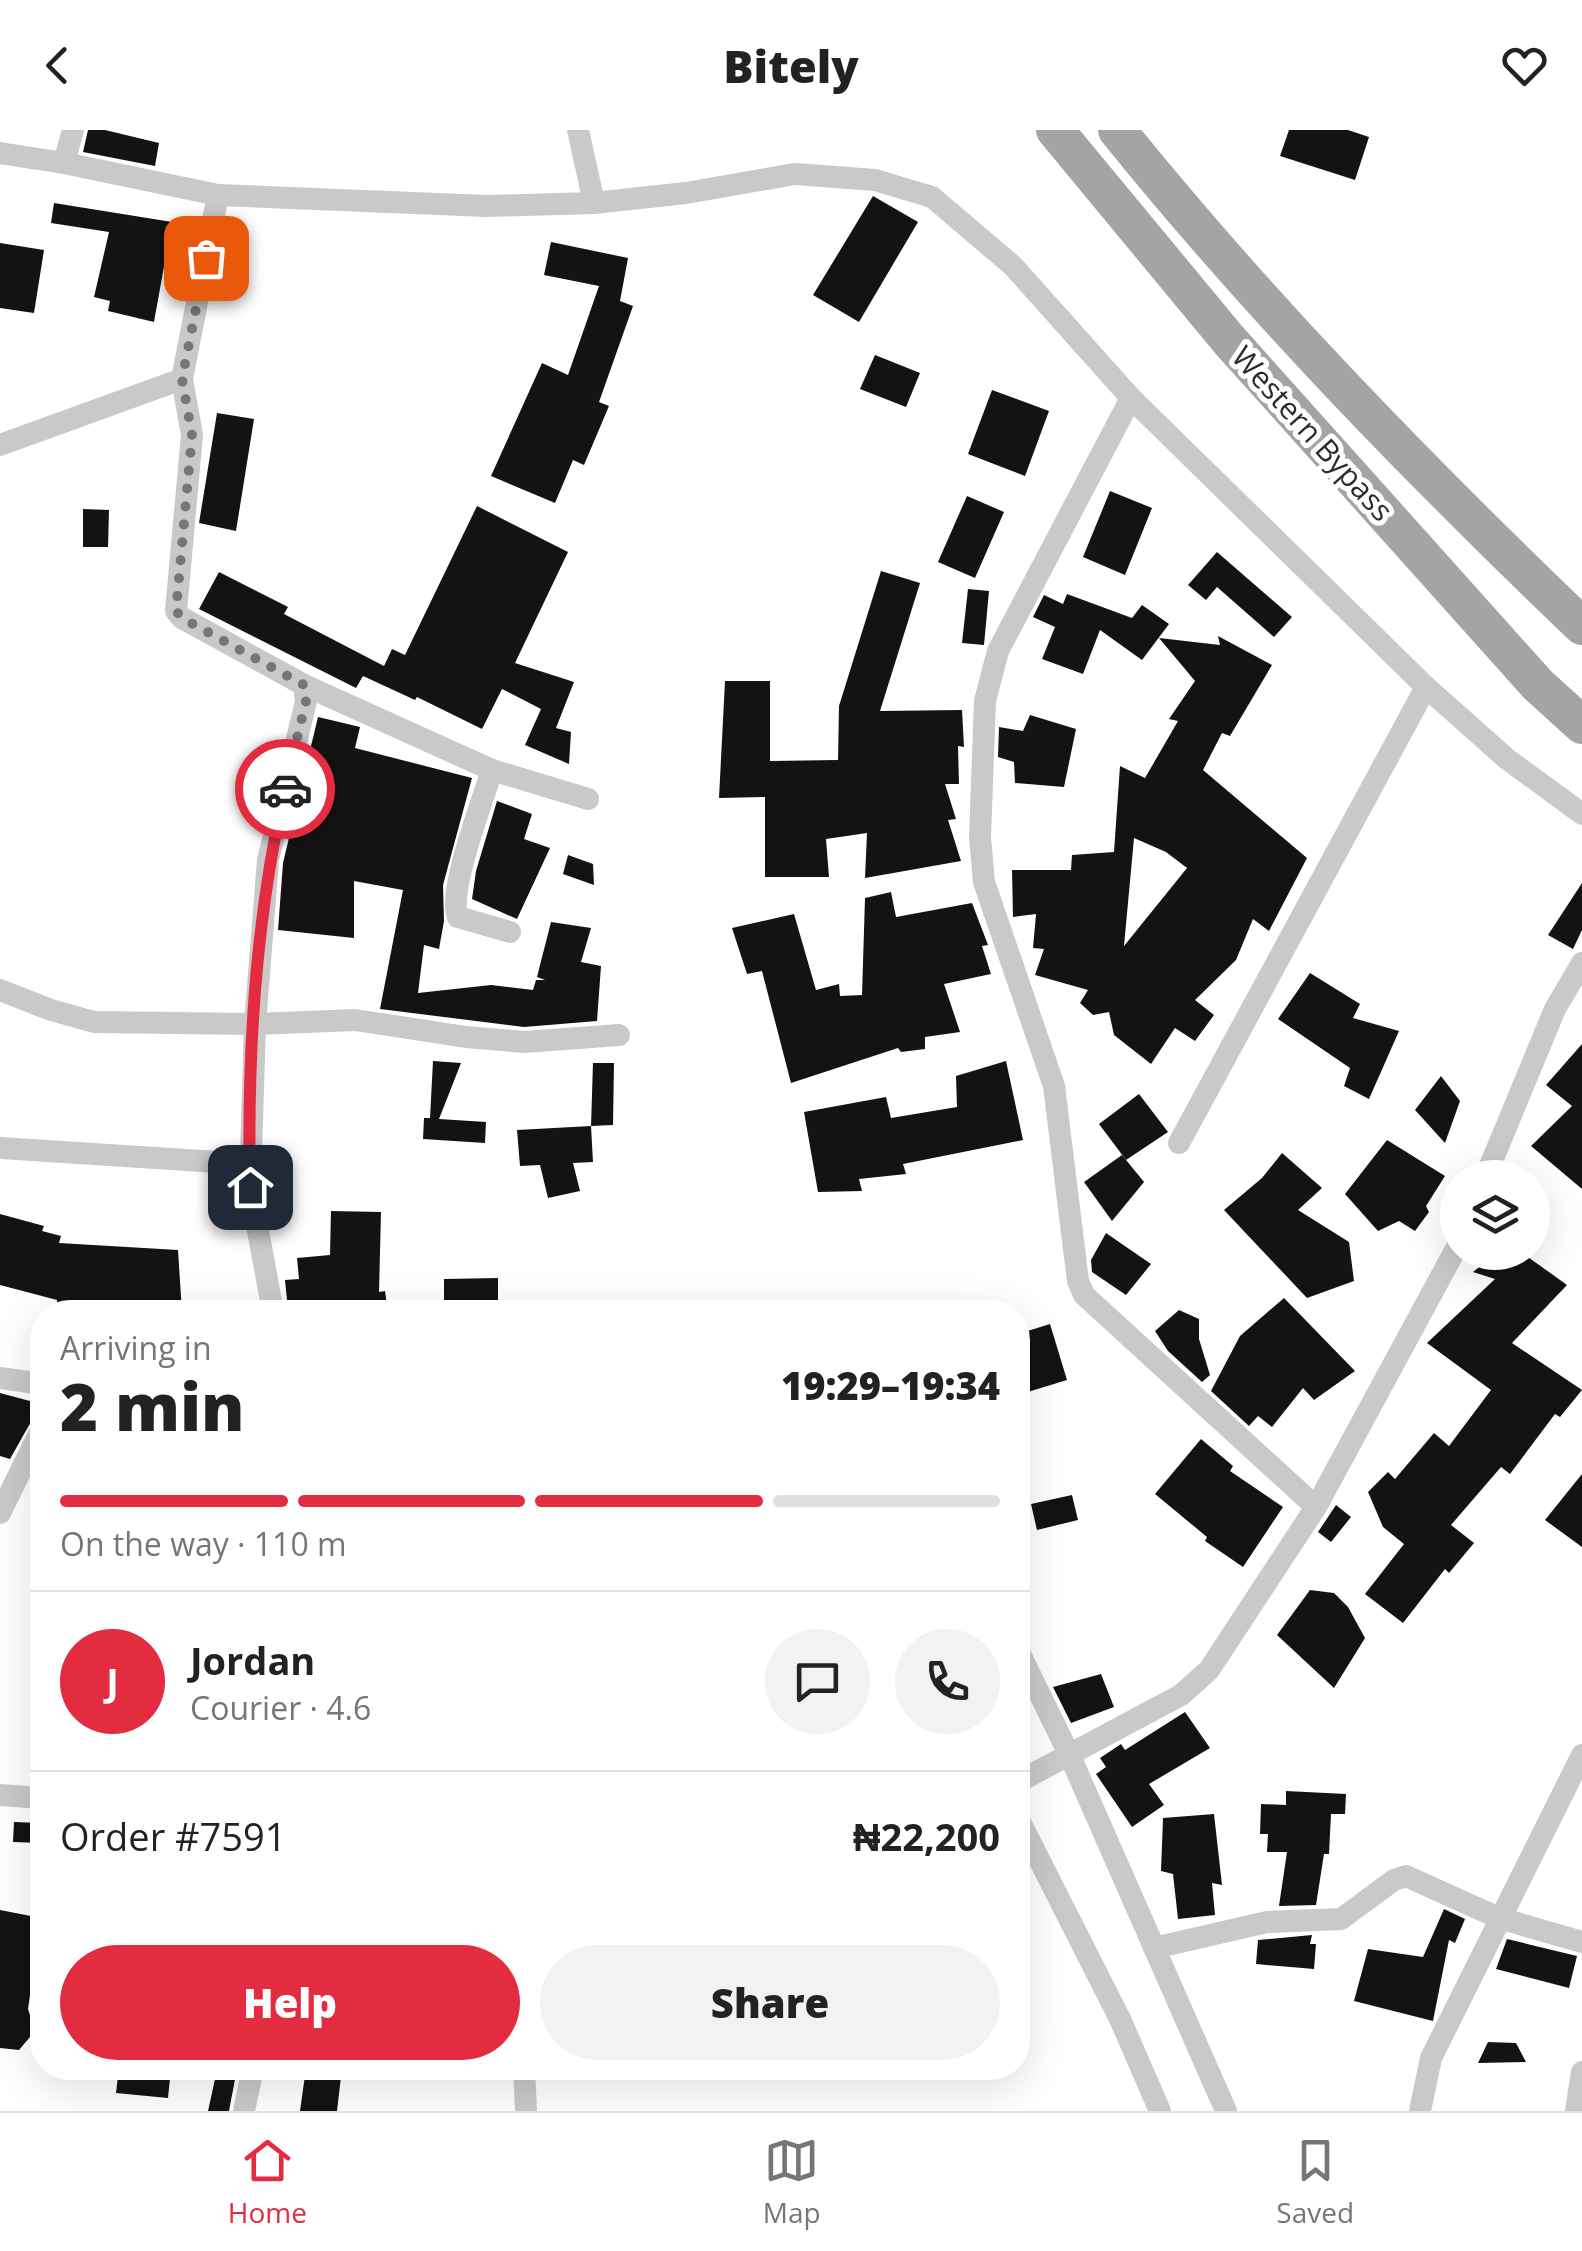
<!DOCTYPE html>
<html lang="en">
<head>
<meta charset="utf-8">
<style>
	:root { --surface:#fff; --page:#f2f2f2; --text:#222; --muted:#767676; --line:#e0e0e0; --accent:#e42c40 }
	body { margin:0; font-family:"Open Sans",sans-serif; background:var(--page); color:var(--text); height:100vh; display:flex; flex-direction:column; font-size:38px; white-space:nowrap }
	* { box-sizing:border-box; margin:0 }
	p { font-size:32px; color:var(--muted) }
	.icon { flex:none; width:55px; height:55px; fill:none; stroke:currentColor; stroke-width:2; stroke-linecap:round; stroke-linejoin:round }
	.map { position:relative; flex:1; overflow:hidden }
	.side { position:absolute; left:30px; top:1170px; width:1000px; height:780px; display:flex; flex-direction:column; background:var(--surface); border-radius:40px; box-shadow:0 10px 40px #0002 }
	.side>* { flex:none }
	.controls { position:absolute; left:1440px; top:1030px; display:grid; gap:20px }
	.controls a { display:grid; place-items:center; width:110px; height:110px; border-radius:50%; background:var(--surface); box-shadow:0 10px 40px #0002; font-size:50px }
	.pin { position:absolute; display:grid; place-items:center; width:85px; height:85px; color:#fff; margin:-42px; border-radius:20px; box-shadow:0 5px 15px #0006 }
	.courier { position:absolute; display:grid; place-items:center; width:100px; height:100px; margin:-50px; border:8px solid #e42c40; border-radius:50%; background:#fff; color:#222; box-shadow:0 2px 12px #0007 }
	.overview em { font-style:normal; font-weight:800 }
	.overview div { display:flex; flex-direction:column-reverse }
	.overview { display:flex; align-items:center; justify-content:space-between; height:170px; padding:0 30px }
	h1 { font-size:65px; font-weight:800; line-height:75px }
	.bar { display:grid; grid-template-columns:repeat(4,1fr); gap:15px 10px; align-content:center; height:120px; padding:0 30px }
	.bar i { height:12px; border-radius:8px; background:var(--line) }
	.bar .on { background:var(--accent) }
	.bar p { grid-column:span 4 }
	.line { display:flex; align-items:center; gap:25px; padding:0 30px; border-top:2px solid var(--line) }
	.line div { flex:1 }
	.round { display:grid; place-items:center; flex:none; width:105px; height:105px; border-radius:52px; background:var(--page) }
	.button { display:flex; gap:20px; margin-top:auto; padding:20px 30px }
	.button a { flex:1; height:115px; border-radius:60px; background:var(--accent); color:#fff; font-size:40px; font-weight:800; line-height:115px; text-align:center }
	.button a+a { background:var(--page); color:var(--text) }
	header { display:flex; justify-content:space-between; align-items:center; height:130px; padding:0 30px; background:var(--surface); font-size:45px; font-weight:800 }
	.menu { display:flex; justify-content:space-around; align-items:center; height:140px; border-top:2px solid var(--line); background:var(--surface); font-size:28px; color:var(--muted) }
	.menu a { display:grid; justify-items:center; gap:5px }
	.menu .on { color:var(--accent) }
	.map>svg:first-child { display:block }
</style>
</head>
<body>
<header><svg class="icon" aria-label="back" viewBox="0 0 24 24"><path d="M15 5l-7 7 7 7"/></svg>Bitely<svg class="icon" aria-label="heart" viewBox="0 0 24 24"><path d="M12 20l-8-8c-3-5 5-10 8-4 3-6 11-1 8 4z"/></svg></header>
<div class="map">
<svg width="1582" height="1981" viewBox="0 0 1582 1981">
	<rect width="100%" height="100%" fill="#fff"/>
	<g fill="#131313" fill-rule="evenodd">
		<polygon points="88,0 105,0 159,13 155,36 83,22"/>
		<polygon points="1289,0 1348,0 1369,7 1355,50 1280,26"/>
		<polygon points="873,66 918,92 859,192 813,165"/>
		<polygon points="54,73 172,92 154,192 108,181 110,171 94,167 109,102 51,93"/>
		<polygon points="551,112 628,128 620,171 633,176 599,272 609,276 584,335 573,330 555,373 491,346 542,233 568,245 599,156 544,145"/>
		<polygon points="0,113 44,120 34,183 0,178"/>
		<polygon points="875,225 920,243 906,277 860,259"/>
		<polygon points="992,260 1049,281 1025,346 968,324"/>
		<polygon points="217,283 254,289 236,401 199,393"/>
		<polygon points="1110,361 1152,378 1125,445 1083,427"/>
		<polygon points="967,366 1004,382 975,448 938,432"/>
		<polygon points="477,376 568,422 515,533 574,552 556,598 571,602 569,634 525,615 541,579 502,559 482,599 417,567 415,570 363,546 356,558 199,479 219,442 288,477 284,484 384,536 392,519 405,525"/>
		<polygon points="83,379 109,380 108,417 83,417"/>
		<polygon points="1217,422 1292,487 1274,507 1217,457 1206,470 1188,455"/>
		<polygon points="881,441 920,453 880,581 962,580 964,617 958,616 959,654 945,654 956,689 948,690 961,731 865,748 867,703 826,709 829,747 765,747 765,667 719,668 725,551 770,551 770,631 838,630 839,576"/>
		<polygon points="968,459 989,461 984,515 962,513"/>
		<polygon points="1067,464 1132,488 1142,475 1169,494 1142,530 1100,500 1083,544 1042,529 1055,497 1033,487 1044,465 1063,474"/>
		<path d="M1218 506 1272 535 1230 606 1222 603 1203 640 1307 728 1269 801 1253 789 1236 830 1195 870 1214 885 1195 911 1175 898 1151 934 1114 905 1109 882 1093 885 1080 873 1088 860 1035 845 1044 819 1033 818 1036 784 1013 787 1012 740H1071L1072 725 1114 722 1120 636 1145 648 1178 591 1169 589 1195 551 1159 508 1220 515ZM1134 708 1166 722 1187 738 1124 816Z"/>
		<polygon points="1030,585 1076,599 1064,657 1015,653 1014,632 998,627 999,597 1023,601"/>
		<polygon points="318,587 360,597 355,618 472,648 443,755 444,791 439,819 424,815 418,863 491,855 533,860 536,850 545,850 537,847 551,792 591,798 581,832 601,836 597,891 524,897 380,879 403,760 354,751 354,808 278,800 283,733"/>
		<polygon points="497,671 532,684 524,709 550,718 517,789 472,769 476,741"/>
		<polygon points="568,725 593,734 594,755 563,744"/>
		<polygon points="1582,753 1582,800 1573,819 1548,805"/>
		<polygon points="891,762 896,787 972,773 988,815 982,816 991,844 944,854 960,902 925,907 925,919 901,922 898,918 791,953 762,841 747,844 732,798 794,784 816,860 839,854 840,866 862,865 865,768"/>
		<polygon points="1310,843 1360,874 1353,888 1399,901 1369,969 1344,956 1350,938 1278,889"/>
		<polygon points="1582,914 1582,1059 1531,1016 1572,976 1546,955"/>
		<polygon points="433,931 461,933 439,989 486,992 485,1013 423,1009 424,988 430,988"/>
		<polygon points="1006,931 1023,1010 903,1034 906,1044 859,1049 862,1061 818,1062 804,982 886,967 891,988 957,977 956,946"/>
		<polygon points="593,933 614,933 613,995 591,996"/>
		<polygon points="1441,946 1460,971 1445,1013 1415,980"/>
		<polygon points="1139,964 1168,1002 1126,1030 1099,994"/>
		<polygon points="591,996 593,1032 573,1033 580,1061 548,1068 540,1035 520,1036 517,1000"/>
		<polygon points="1387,1010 1445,1046 1426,1076 1429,1082 1415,1101 1399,1091 1378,1101 1345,1064"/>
		<polygon points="1282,1023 1322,1058 1298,1080 1349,1112 1354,1151 1307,1168 1224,1080 1262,1048"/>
		<polygon points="1122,1025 1144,1052 1112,1091 1084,1052"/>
		<polygon points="331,1081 381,1082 379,1162 385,1161 388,1182 295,1182 294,1170 287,1170 285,1150 299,1149 297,1128 330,1125"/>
		<polygon points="0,1084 44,1096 42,1101 61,1106 59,1113 178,1120 182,1182 97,1182 97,1178 57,1173 57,1170 0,1155"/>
		<polygon points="1106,1103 1151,1134 1126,1165 1092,1142 1091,1130"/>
		<polygon points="1498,1122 1521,1122 1567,1155 1512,1213 1582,1260 1560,1287 1555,1284 1510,1344 1501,1337 1451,1395 1474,1413 1449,1443 1445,1439 1403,1493 1365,1464 1404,1414 1383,1397 1368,1362 1388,1342 1395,1349 1434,1303 1449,1316 1491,1260 1427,1213 1495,1149 1473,1142"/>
		<polygon points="498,1148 498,1182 444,1182 444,1149"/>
		<polygon points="1284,1168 1355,1241 1314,1270 1303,1258 1272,1297 1258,1286 1249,1296 1211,1261 1240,1206"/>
		<polygon points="1179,1180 1199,1189 1199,1209 1210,1245 1202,1252 1168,1221 1155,1201"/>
		<polygon points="1050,1194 1067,1250 1018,1265 1018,1204"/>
		<polygon points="0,1263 41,1274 10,1329 0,1326"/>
		<polygon points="1201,1309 1233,1336 1230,1341 1283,1377 1243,1437 1205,1411 1207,1407 1155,1364"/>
		<polygon points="1582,1344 1582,1417 1545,1390"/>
		<polygon points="1072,1365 1078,1390 1037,1400 1031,1374"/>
		<polygon points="1336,1375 1351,1387 1331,1412 1318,1402"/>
		<polygon points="1310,1460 1334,1463 1348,1477 1365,1508 1334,1558 1277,1505"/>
		<polygon points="1101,1544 1114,1577 1071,1593 1053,1557"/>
		<polygon points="1185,1582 1210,1618 1149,1654 1164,1675 1132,1697 1096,1644 1106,1637 1100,1628 1121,1614 1125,1620"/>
		<polygon points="1286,1661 1346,1664 1345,1684 1331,1684 1329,1724 1324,1724 1316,1775 1279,1776 1287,1722 1267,1722 1268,1704 1260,1704 1261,1674 1286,1675"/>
		<polygon points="1214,1684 1222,1755 1212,1753 1215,1785 1178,1789 1173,1744 1161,1741 1163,1688"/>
		<polygon points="14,1692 42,1693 42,1713 13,1712"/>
		<polygon points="1444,1779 1465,1789 1455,1813 1449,1810 1433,1891 1354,1871 1368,1819 1423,1827"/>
		<polygon points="0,1780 41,1788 28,1879 35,1901 19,1920 0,1918"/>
		<polygon points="1312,1805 1310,1814 1316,1814 1314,1839 1256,1834 1258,1810"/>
		<polygon points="1507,1809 1577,1826 1569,1858 1496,1839"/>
		<polygon points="1488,1912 1516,1913 1526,1932 1478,1933"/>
		<polygon points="119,1938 171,1938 168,1968 116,1963"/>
		<polygon points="306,1938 342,1938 337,1981 300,1981"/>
		<polygon points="217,1940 236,1944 229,1981 208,1981"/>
	</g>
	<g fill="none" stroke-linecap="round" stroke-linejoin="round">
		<g stroke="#c9c9c9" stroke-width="22">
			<polyline points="578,0 594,73"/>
			<polyline points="0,23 64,33 218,65 487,76 594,73 686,63 795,44 875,50 932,67 1013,136 1131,268 1426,557 1507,629 1582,684"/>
			<polyline points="64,33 73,0"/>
			<polyline points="182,249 192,305 176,481 182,488 304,555 306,571 268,730 255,894 250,1057 273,1182"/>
			<polyline points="1131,268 998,521 985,571 980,707 984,752 1054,956 1078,1151 1084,1165 1316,1377"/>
			<polyline points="0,315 182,249 218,65"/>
			<polyline points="304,555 492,640 588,669"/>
			<path d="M492 640C483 670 447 762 458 787L510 802"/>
			<polyline points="0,860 51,880 94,892 255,894 355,890 466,907 524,912 619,905"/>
			<polyline points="1179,1013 1426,557"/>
			<polyline points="0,1018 249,1034"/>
			<polyline points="1485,1048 1555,879 1582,833"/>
			<polyline points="0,1248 42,1254"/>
			<polyline points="0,1383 42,1298"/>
			<polyline points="1018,1520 1070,1626 1226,1981"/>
			<polyline points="1018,1652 1181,1565 1209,1540 1316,1377 1458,1115"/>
			<polyline points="0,1665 42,1668"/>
			<polyline points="1018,1688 1120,1889 1160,1981"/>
			<polyline points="1154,1818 1267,1792 1341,1789 1394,1750 1406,1746 1499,1788 1582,1812"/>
			<polyline points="524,1938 526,1981"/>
			<polyline points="244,1981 253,1938"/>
			<polyline points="1420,1981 1431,1928 1582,1625"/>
			<polyline points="1576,1981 1582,1942"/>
		</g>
		<g stroke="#a4a4a4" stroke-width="38">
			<polyline points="1055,0 1228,209 1538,555 1582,595"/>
			<path d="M1117 0C1259 176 1418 339 1582 496"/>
		</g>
	</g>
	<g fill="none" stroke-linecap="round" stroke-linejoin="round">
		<polyline stroke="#767676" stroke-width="10" stroke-dasharray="0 18" points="206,128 182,249 192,305 176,481 182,488 304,555 306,571 285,659"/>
		<path stroke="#e42c40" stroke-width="12" d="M250 1057C247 926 256 786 285 659"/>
	</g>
	<g text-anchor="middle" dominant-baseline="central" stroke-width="10" stroke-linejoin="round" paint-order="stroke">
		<g font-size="30" fill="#2c2c2c" stroke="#fff">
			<text transform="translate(1313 303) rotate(48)">Western Bypass</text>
		</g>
	</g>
</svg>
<div class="controls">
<a><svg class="icon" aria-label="layers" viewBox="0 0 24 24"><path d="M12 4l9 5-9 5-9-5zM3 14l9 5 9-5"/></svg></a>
</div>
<div class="pin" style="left:206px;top:128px;background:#ea580c"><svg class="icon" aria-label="bag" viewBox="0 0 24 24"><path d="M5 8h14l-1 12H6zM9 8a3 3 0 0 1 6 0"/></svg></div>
<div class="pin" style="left:250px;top:1057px;background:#1f2937"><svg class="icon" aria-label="home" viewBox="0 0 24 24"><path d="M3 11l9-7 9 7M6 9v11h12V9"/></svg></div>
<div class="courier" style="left:285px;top:659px"><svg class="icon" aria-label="car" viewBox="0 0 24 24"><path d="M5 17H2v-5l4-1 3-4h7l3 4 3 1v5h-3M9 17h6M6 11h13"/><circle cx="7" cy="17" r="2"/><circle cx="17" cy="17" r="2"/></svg></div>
<section class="side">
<div class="overview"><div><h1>2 min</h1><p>Arriving in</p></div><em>19:29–19:34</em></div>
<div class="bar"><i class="on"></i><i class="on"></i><i class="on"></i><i></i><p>On the way · 110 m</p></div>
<div class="line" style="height:180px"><b class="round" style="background:var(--accent);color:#fff">J</b><div><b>Jordan</b><p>Courier · 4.6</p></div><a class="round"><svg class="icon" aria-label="chat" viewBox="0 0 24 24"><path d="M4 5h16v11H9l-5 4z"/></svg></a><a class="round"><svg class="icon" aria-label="phone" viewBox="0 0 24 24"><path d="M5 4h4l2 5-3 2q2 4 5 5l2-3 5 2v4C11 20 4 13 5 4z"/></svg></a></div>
<div class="line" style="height:130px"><div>Order #7591</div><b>₦22,200</b></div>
<div class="button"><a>Help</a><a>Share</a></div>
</section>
</div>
<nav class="menu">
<a class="on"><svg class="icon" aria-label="home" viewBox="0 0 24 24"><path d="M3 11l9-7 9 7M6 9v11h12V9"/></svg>Home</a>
<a><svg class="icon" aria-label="map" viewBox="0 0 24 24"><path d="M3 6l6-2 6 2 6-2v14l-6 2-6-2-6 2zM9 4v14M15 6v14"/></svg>Map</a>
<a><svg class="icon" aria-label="saved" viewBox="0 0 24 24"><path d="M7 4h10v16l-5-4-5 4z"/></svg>Saved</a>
</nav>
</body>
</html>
